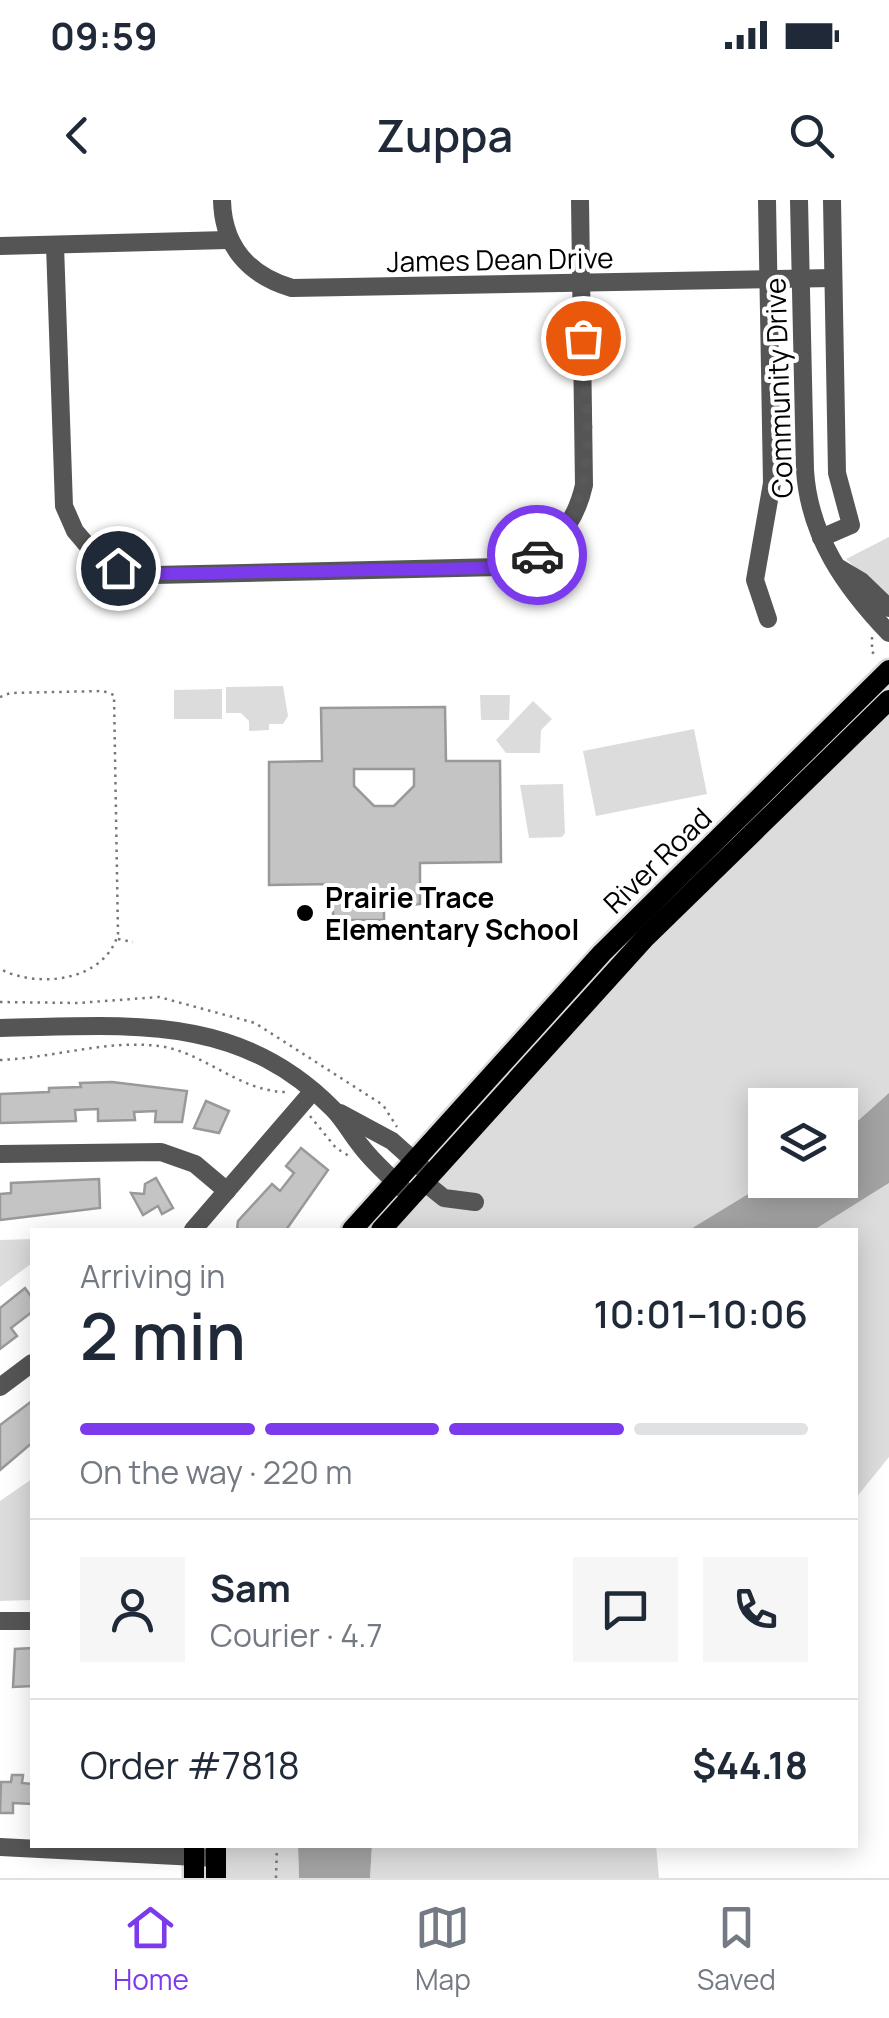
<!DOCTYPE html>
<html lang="en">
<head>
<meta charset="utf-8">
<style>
	:root { --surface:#fff; --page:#f6f6f7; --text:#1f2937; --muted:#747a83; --line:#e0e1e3; --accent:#7c3aed }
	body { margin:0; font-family:Manrope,sans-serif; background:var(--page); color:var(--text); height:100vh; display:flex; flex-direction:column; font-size:38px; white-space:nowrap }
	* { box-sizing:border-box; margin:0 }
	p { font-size:32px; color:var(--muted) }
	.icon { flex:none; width:55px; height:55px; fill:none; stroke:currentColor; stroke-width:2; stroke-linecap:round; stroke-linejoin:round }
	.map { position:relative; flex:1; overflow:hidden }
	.panel { position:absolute; left:30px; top:1028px; width:828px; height:620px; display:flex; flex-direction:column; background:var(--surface); border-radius:0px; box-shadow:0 5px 25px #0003 }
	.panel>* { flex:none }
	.tools { position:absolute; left:748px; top:888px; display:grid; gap:20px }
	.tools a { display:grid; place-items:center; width:110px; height:110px; border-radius:0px; background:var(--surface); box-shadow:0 5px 25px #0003; font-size:50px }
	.pin { position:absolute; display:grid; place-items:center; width:85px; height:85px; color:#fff; margin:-42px; border:5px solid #fff; border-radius:50%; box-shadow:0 2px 10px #0007 }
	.courier { position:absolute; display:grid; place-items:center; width:100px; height:100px; margin:-50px; border:8px solid #7c3aed; border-radius:50%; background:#fff; color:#222; box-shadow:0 2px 12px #0007 }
	.summary em { font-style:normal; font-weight:600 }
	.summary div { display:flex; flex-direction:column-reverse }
	.summary { display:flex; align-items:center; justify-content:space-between; height:170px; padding:0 50px }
	h1 { font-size:65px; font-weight:600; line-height:75px }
	.bar { display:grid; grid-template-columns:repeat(4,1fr); gap:15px 10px; align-content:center; height:120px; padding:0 50px }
	.bar i { height:12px; border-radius:8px; background:var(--line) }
	.bar .current { background:var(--accent) }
	.bar p { grid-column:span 4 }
	.line { display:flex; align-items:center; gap:25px; padding:0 50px; border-top:2px solid var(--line) }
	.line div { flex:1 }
	.round { display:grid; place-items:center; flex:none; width:105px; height:105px; border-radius:0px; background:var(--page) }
	.status { display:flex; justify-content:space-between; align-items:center; height:70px; padding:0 50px; background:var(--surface); direction:ltr }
	.status svg { height:28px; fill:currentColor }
	header { display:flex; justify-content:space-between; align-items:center; height:130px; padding:0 50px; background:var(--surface); font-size:45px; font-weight:600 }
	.menu { display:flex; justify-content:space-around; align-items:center; height:140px; border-top:2px solid var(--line); background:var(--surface); font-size:28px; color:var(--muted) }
	.menu a { display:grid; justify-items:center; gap:5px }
	.menu .current { color:var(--accent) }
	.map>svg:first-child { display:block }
</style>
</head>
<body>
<div class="status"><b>09:59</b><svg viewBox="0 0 49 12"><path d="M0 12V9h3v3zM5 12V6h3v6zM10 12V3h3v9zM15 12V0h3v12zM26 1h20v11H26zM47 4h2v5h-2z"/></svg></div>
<header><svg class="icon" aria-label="back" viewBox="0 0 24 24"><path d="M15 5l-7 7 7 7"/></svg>Zuppa<svg class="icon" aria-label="search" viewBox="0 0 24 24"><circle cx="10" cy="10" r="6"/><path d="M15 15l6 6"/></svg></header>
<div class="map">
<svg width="889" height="1678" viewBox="0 0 889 1678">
	<rect width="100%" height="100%" fill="#fff"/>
	<g fill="#dcdcdc">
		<polygon points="889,337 889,398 846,359"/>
		<polygon points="283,486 288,516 283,524 269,524 269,530 249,531 249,521 241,513 226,513 226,487"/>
		<polygon points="222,489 222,519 174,519 174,490"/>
		<polygon points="480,495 510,495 509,520 481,520"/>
		<polygon points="889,499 889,896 840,937 840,905 765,905 765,980 771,980 689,1030 382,1030"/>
		<polygon points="533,501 552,519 541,530 540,553 506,553 496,540"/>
		<polygon points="694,529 707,594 596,616 583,551"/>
		<polygon points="563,584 565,633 562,637 529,638 520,585"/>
		<polygon points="889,983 889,1257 855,1299 855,1030 814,1030"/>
		<polygon points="32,1039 32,1063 0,1087 0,1040"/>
		<polygon points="32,1279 32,1400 0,1401 0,1301"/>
		<polygon points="216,1645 298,1645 299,1678 216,1678"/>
		<polygon points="372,1645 656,1645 659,1678 370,1678"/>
	</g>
	<g fill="#a3a3a3">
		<polygon points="889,893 889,983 814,1030 689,1030 771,980 840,980 840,937"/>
		<polygon points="298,1645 372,1645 370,1678 299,1678"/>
	</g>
	<g fill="#c4c4c4" stroke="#999" stroke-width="2.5" fill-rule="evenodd">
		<path d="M445 507 446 561H500L501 662 420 663V704L384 709V720H333V684L269 685V562L322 561 321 508ZM354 569H414V586L394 606H374L354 586Z"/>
		<polygon points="112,882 187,891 182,922 155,922 156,911 134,912 135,920 98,921 98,909 75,910 76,921 0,923 0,894 49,892 49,888 81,887 80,883"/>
		<polygon points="206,901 229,911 219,933 194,928"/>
		<polygon points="301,948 328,970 286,1030 237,1030 238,1021 272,984 280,991 294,973 286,966"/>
		<polygon points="156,978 173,1008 162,1014 158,1006 143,1015 131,993 144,994 145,984"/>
		<polygon points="99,979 100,1008 0,1020 0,994 11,993 11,983"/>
		<polygon points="25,1088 32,1098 32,1112 11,1128 17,1136 0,1149 0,1108"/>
		<polygon points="32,1201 32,1243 0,1270 0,1225"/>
		<polygon points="32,1448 32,1486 13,1487 15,1449"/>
		<polygon points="12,1575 23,1575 22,1583 32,1584 32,1604 13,1603 13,1613 0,1613 1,1582 11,1582"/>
	</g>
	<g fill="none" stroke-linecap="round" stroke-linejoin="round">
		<g stroke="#dbdbdb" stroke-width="25">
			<g id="major">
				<polyline points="352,1030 602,753 889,470"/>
				<polyline points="381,1030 645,738 889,500"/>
				<polyline points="194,1645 194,1678"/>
				<polyline points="216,1645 216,1678"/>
			</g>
		</g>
		<g stroke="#777" stroke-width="2.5" stroke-dasharray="2.5 5" stroke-linecap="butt">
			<polyline points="872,437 872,452 877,456"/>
			<path d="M0 497 10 493 103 491 114 495 118 734C105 781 39 789 0 769"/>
			<polyline points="118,739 133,742"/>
			<polyline points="0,802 78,803 159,797 255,823 383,905 397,927"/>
			<path d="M0 860C54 858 111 838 165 847 209 856 242 893 289 892"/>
			<polyline points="310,916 336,948 349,956"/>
			<polyline points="276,1678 277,1645"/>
		</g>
		<g stroke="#555" stroke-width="18">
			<path d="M222 0C223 46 248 75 292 88L833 78"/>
			<polyline points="767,0 772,283 755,380 768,419"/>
			<path d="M799 0 805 270C809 336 845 387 889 433"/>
			<path d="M55 45 64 306 75 331 93 352 118 367 154 375 500 367C546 358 574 330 584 285L580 0"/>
			<polyline points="0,46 227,40"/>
			<polyline points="821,338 851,325 837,273 832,0"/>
			<polyline points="839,368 861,381 889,408"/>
			<path d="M0 828C125 826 237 811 333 909 344 920 351 934 361 946 373 962 389 976 404 990"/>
			<polyline points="340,913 392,941 430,975"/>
			<polyline points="0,954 161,952 195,964 227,991"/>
			<polyline points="424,982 444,998 475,1002"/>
			<polyline points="193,1030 313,891"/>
			<polyline points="0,1187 32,1163"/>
			<polyline points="0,1421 32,1421"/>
			<polyline points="0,1647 216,1658"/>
		</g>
		<use href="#major" stroke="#000" stroke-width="20"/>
	</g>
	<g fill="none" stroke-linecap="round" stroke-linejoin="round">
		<path stroke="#595959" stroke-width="10" stroke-dasharray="0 18" d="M537 355C607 308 584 211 583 138"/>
		<polyline stroke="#7c3aed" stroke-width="12" points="118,368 154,374 484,368 517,364 537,355"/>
	</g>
	<circle fill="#000" stroke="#fff" stroke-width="4" cx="305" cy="713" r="10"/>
	<g text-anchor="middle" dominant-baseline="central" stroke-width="8" stroke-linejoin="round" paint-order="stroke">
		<g font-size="28" fill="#000" stroke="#fff">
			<text transform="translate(500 59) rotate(-1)">James Dean Drive</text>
			<text transform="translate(778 188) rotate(-92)">Community Drive</text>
			<text transform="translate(657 660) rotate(-44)">River Road</text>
		</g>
		<g font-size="28" font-weight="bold" fill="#000" stroke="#fff" text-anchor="start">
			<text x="325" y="697">Prairie Trace<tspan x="325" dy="32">Elementary School</tspan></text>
		</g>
	</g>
</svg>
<div class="tools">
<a><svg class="icon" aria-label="layers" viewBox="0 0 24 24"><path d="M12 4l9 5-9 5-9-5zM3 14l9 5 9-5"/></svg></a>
</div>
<div class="pin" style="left:583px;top:138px;background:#ea580c"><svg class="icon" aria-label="bag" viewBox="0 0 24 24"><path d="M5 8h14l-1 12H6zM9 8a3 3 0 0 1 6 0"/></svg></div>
<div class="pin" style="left:118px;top:368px;background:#1f2937"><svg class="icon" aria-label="home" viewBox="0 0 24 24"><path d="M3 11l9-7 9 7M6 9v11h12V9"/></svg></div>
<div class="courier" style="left:537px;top:355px"><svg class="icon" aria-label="car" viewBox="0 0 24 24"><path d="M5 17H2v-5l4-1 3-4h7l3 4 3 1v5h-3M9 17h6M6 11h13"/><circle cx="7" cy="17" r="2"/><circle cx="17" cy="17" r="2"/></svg></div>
<section class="panel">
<div class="summary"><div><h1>2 min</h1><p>Arriving in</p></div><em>10:01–10:06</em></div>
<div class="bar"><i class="current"></i><i class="current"></i><i class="current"></i><i></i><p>On the way · 220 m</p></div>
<div class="line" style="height:180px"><a class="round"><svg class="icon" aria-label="person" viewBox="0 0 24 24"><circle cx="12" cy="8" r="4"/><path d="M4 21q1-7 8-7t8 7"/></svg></a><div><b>Sam</b><p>Courier · 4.7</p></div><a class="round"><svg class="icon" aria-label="chat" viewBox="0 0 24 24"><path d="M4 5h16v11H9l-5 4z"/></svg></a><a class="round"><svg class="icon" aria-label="phone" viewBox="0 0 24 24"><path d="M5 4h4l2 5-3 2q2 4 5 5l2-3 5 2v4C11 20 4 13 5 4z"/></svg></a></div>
<div class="line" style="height:130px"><div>Order #7818</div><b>$44.18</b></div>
</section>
</div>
<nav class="menu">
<a class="current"><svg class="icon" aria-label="home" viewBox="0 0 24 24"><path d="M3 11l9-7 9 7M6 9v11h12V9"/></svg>Home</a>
<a><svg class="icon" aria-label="map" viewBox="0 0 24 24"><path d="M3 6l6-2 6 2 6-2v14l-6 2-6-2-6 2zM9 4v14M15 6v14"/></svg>Map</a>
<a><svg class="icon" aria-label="saved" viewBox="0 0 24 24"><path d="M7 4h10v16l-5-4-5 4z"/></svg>Saved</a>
</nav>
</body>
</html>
